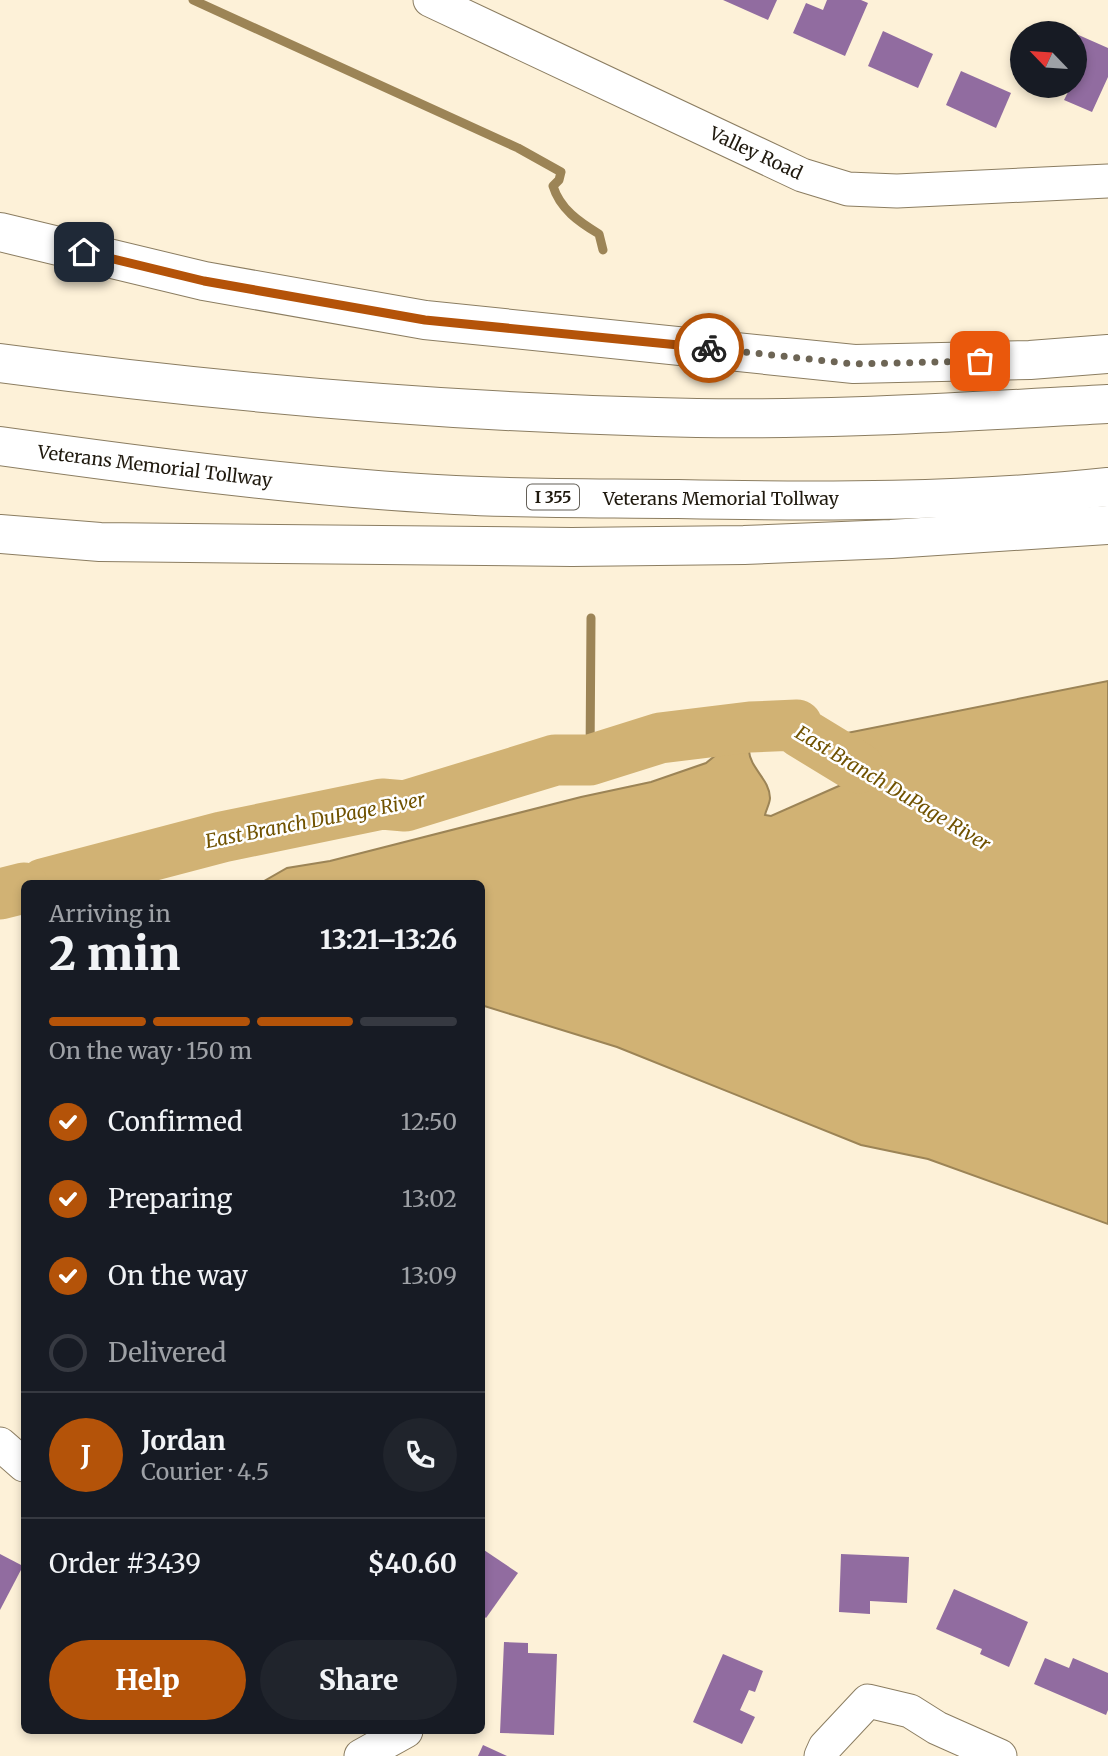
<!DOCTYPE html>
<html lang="en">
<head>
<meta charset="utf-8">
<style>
	:root { --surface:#171b24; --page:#20242c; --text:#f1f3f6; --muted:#9ea1a6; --line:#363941; --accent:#b45309 }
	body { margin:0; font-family:Merriweather,serif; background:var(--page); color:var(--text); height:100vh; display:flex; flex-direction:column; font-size:26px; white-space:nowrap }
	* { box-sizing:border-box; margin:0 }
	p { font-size:23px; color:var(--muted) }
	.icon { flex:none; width:38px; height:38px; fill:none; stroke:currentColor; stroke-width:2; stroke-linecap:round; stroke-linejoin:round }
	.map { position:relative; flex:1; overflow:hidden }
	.side { position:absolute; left:21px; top:880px; width:464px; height:854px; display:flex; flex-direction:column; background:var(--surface); border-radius:10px; box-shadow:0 4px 10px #0003 }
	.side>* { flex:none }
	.needle { width:46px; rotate:295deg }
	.controls { position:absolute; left:1010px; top:21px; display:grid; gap:14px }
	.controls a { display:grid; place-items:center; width:77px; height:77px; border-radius:50%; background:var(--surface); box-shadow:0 4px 10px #0003; font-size:35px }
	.pin { position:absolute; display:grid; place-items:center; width:60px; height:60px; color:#fff; margin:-30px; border-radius:14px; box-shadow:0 4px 10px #0006 }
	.courier { position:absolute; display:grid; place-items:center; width:70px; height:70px; margin:-35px; border:5px solid #b45309; border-radius:50%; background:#fff; color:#222; box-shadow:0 2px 9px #0007 }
	.overview em { font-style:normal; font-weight:800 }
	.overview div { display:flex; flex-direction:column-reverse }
	.overview { display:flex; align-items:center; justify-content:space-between; height:119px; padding:0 28px }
	h1 { font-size:46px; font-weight:800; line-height:52px }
	.bar { display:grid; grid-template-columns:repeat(4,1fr); gap:10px 7px; align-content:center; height:84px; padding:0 28px }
	.bar i { height:9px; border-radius:5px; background:var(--line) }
	.bar .selected { background:var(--accent) }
	.bar p { grid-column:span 4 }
	.line { display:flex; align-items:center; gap:18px; padding:0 28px; border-top:2px solid var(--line) }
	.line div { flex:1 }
	.round { display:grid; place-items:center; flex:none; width:74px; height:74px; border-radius:37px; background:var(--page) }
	ol { padding:0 28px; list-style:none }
	li { display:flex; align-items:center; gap:21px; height:77px }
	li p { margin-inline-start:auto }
	li .icon { padding:7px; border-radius:50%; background:var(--accent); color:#fff; stroke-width:4 }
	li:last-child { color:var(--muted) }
	li i { width:38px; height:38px; border:4px solid var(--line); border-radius:50% }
	.cta { display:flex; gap:14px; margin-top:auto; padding:14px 28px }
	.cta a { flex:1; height:80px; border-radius:42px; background:var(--accent); color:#fff; font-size:28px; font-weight:800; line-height:80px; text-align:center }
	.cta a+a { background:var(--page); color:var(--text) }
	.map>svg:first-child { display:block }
</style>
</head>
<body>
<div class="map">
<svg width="1108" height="1756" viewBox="0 0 1108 1756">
	<rect width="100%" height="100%" fill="#fdf1d8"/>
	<path fill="#d1b274" stroke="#9c8456" stroke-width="2" fill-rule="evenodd" d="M1108 681V1224L928 1159 861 1145 617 1047 481 1005V884H259L287 868 330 861 581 797 651 782 706 763 750 727 764 710 797 725 800 732 837 735ZM780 743 814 757 841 780V785L771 816 765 815C766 810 770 803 770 798 770 780 750 768 749 751L758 744Z"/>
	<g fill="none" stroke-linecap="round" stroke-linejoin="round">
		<g stroke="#9c8456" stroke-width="9">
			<path d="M193 0 518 148 561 172 559 180 553 186C560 209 579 222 599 234L603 250"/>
			<polyline points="590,760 591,618"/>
		</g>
		<g stroke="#d1b274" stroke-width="51">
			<polyline points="43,884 222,837 382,804 405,806 555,760 590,760 660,738 750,727 797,725 800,732 859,768"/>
			<polyline points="0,894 24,888"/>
		</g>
	</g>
	<g fill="#916ca0">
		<polygon points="723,0 777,0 768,20"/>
		<polygon points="827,0 861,0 868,3 845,56 793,33 806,3 823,10"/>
		<polygon points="883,31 933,54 918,88 868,66"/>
		<polygon points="1074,33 1108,48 1108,77 1092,112 1064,100 1071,86 1074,86"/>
		<polygon points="961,71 1011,93 996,128 946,105"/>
		<polygon points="481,1548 518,1573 486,1618 481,1614"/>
		<polygon points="0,1554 23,1566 0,1610"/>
		<polygon points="841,1554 909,1557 907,1603 870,1601 870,1614 839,1612"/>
		<polygon points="954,1589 1028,1622 1009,1667 980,1654 982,1649 936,1629"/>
		<polygon points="504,1642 528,1643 528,1653 557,1654 554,1735 500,1733"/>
		<polygon points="723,1654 763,1671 755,1692 749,1690 740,1710 755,1717 742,1744 693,1722"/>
		<polygon points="1045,1658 1069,1668 1073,1658 1108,1673 1108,1710 1106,1715 1034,1684"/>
		<polygon points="483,1745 507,1756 478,1756"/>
	</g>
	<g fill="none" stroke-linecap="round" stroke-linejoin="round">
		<g stroke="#8b7d61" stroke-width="35">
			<g id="minor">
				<polyline points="430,0 802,175 848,189 897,191 1108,181"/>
				<polyline points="0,1444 24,1465"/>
				<polyline points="361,1756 406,1731"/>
				<polyline points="821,1756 825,1747 868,1701 910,1711 937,1728 1000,1756"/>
			</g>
		</g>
		<g stroke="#8b7d61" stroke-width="40">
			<g id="highway">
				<polyline points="0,232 204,281 425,320 854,364 1030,360 1108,354"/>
				<path d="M0 363C218 392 436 411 656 417 807 422 958 412 1108 404"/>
				<path d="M0 446C151 467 303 487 455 495 529 499 604 498 678 499 821 502 966 502 1108 487"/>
				<polyline points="0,534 100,542 572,547 744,545 891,539 1108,525"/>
			</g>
		</g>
		<use href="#minor" stroke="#fff" stroke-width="33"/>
		<use href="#highway" stroke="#fff" stroke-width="38"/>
	</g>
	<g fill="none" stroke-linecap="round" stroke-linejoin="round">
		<polyline stroke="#6d6555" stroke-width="7" stroke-dasharray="0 12.6" points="709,348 854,364 980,361"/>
		<polyline stroke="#b45309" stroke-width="9" points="84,252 204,281 425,320 709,348"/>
	</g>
	<g text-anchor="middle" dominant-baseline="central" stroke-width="5" stroke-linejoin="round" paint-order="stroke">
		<rect fill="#fff" stroke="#635f57" stroke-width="2" x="527" y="484.5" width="52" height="25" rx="5"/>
		<g font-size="16" font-weight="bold" fill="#201a0f">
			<text x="553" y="497">I 355</text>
		</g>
		<g font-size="18" fill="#201a0f" stroke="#fff">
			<text transform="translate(756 153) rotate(25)">Valley Road</text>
			<text transform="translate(155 466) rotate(7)">Veterans Memorial Tollway</text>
			<text x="721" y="498">Veterans Memorial Tollway</text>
		</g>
		<g font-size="19" font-style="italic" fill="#705200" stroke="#fff">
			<text transform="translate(893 788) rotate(31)">East Branch DuPage River</text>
			<text transform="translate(315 820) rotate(-11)">East Branch DuPage River</text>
		</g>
	</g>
</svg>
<div class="controls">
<a><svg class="needle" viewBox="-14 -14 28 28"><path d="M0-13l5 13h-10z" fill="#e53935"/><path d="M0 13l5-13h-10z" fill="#9ea1a6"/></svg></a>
</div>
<div class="pin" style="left:980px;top:361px;background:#ea580c"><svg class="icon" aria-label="bag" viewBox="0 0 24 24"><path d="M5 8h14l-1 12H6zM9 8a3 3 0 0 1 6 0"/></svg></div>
<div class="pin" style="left:84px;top:252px;background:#1f2937"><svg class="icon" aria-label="home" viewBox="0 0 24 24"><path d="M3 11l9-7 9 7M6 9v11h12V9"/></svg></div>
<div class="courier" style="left:709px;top:348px"><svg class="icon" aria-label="bike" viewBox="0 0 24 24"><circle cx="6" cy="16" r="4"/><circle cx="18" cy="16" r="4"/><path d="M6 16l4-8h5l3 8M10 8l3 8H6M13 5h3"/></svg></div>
<section class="side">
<div class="overview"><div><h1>2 min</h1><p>Arriving in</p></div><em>13:21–13:26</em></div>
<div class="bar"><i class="selected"></i><i class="selected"></i><i class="selected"></i><i></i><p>On the way · 150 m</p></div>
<ol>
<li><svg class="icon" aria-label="check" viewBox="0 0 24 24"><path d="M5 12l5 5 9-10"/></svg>Confirmed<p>12:50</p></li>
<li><svg class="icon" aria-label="check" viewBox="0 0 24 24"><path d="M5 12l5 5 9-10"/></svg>Preparing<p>13:02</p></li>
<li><svg class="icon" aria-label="check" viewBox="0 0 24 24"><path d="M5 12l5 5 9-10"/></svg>On the way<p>13:09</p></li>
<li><i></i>Delivered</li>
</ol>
<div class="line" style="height:126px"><b class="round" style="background:var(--accent);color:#fff">J</b><div><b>Jordan</b><p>Courier · 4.5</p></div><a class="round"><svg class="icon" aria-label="phone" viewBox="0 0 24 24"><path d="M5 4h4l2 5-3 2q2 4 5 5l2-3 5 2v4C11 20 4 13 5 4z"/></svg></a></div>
<div class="line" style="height:91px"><div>Order #3439</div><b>$40.60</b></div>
<div class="cta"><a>Help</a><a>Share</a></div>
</section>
</div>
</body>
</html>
